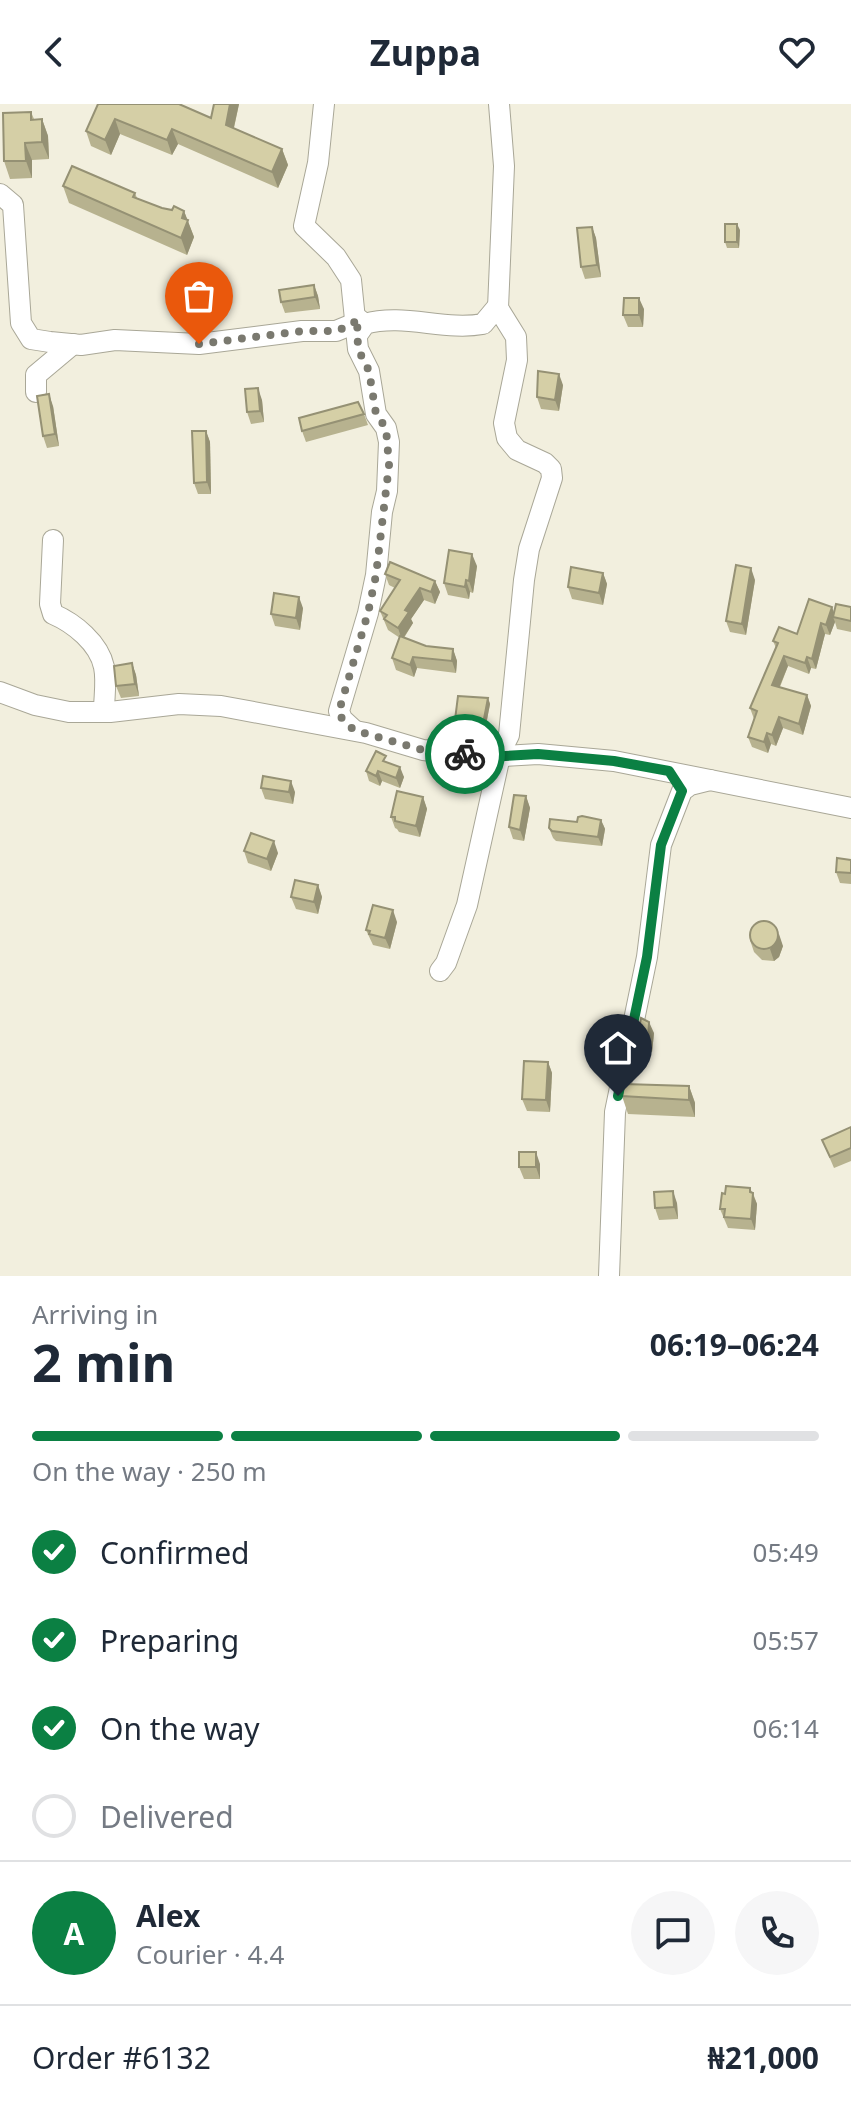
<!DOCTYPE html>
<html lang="en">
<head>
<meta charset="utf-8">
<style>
	:root { --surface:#fff; --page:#f6f6f7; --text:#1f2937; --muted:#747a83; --line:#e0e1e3; --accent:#0b8043 }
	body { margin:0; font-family:"Noto Sans",sans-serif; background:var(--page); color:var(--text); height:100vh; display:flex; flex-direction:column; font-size:30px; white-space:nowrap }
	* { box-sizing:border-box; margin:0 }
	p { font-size:26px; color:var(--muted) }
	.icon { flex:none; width:44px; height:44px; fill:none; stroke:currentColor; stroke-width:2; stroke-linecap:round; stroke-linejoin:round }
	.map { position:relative; height:1172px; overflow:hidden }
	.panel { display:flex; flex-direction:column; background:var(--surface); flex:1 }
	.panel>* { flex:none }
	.pin { position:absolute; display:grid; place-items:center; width:68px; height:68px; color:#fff; margin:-82px -34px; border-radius:50% 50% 50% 0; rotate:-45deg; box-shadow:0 0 8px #0007 }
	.pin .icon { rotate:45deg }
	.courier { position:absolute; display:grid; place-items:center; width:80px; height:80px; margin:-40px; border:6px solid #0b8043; border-radius:50%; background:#fff; color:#222; box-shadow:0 2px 10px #0007 }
	.summary em { font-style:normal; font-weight:700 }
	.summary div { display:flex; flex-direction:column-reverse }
	.summary { display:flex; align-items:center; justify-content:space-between; height:136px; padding:0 32px }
	h1 { font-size:52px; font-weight:700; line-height:60px }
	.bar { display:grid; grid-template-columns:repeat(4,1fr); gap:12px 8px; align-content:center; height:96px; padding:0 32px }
	.bar i { height:10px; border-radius:6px; background:var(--line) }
	.bar .active { background:var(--accent) }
	.bar p { grid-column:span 4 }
	.line { display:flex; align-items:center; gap:20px; padding:0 32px; border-top:2px solid var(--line) }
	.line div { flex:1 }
	.round { display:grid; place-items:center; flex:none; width:84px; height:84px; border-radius:42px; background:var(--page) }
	ol { padding:0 32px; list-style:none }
	li { display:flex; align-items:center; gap:24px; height:88px }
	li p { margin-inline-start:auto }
	li .icon { padding:8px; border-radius:50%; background:var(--accent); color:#fff; stroke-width:4 }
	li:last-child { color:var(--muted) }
	li i { width:44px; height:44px; border:4px solid var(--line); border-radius:50% }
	header { display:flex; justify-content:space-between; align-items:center; height:104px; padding:0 32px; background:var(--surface); font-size:36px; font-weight:700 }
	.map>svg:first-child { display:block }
</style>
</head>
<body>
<header><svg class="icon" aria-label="back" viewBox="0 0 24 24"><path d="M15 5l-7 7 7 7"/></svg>Zuppa<svg class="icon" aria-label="heart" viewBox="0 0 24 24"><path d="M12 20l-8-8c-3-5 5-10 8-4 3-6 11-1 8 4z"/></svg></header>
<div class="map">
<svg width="851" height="1172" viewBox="0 0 851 1172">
	<rect width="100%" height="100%" fill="#f2efde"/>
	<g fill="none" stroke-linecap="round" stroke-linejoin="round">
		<g stroke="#a9a797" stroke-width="22">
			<g id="minor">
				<polyline points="324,0 318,59 304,122 336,153 351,176 358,245 369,267 376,310 386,324 389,338 387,387 382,408 376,471 368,509 339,607 342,615 354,626"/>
				<polyline points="0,90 13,101 21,219 31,235 50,238 81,241 115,236 199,240 302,227 336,227 353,220 357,214 365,220"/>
				<path d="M358 230 365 220C403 209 444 227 483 220L498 202"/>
				<polyline points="36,288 36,271 73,240"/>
				<path d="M53 436 50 500 53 510C74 519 99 539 104 563 107 577 104 593 104 607"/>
				<polyline points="0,588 35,601 69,608 110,608 179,600 221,602 366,629 423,646 488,653 538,650 614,657 851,704"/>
				<polyline points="498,653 509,631 524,476 529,445 552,374 551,365 545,359 517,346 507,334 504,319 517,256 516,233 498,204 504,62 499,0"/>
				<polyline points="440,867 446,859 467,801 500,652"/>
				<polyline points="609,1172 615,1008 647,853 661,741 682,687 690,681 710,676"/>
			</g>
		</g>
		<use href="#minor" stroke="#fff" stroke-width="20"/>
	</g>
	<g fill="#b7b28f">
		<polygon points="98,0 211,14 214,0 239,0 234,24 282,45 288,61 278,84 178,40 172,51 120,30 111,51 91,42 86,27"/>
		<polygon points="31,8 34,15 42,15 48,32 49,55 32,56 32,74 10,75 4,57"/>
		<polygon points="63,82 135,89 137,94 162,104 172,106 184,107 194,133 187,151 69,99"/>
		<polygon points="592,123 596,134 601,173 585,175 581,163"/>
		<polygon points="740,126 739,144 727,144 725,138"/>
		<polygon points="314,181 318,192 320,205 285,209 281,198"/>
		<polygon points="644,205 643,223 628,223 623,211"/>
		<polygon points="563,281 559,307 541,305 537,293"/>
		<polygon points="262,296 264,318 251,320 247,308"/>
		<polygon points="53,302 59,342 47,344 43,332"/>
		<polygon points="364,310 368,321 306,338 302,327"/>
		<polygon points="206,327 210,338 211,390 198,390 194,379"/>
		<polygon points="477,462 473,489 470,488 469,495 448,491 444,479"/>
		<polygon points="603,469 607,480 603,501 572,495 568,483"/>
		<polygon points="385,470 435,477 440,488 435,500 424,496 411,515 413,519 404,534 426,542 453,545 457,557 456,569 417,564 414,573 396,566 392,554 400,534 388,526 380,507 395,484 389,481"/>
		<polygon points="755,476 746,531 730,528 726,517"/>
		<polygon points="851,503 851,528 837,525 835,518 830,531 825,530 816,565 811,564 809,570 788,562 780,583 807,591 811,602 803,631 783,624 776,642 771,640 768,649 752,643 748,633 754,615 750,604 776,544 773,537 797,530 834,508"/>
		<polygon points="303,504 300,526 275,522 271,510"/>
		<polygon points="132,559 136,571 139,592 121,594 116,582"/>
		<polygon points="488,594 490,600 485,626 457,622 455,616"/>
		<polygon points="388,659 404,673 400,684 382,677 380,682 369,677 366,667"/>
		<polygon points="261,684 295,688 293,700 265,695"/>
		<polygon points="526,692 530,704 524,737 513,735 509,723"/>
		<polygon points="423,693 427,705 420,733 399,728 397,725 395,724 391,713"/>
		<polygon points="601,716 605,725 602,742 556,737 553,734 549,724 577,718"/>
		<polygon points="244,747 278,749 271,767 248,759"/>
		<polygon points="851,756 851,780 840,779 836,768"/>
		<polygon points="318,781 322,793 318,810 296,805 291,793"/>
		<polygon points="397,818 390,845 373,841 366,826"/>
		<polygon points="750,836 783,842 779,853 774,857 762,856 754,848"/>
		<polygon points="654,929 652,948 641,947 637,935"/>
		<polygon points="548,958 552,969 550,1008 527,1007 522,995"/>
		<polygon points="689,982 695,999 695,1013 628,1010 622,992"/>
		<polygon points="851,1023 851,1057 834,1064 822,1036"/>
		<polygon points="540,1060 540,1075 524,1075 519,1063"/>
		<polygon points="752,1088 753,1089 757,1100 755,1126 728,1124 720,1105"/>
		<polygon points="677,1099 678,1115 659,1116 655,1104"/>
	</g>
	<g fill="#959174">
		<polygon points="230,0 239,0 231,36 226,21"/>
		<polygon points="42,15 48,32 49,55 42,38"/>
		<polygon points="115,15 120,30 111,51 105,36"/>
		<polygon points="172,25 178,40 172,51 167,36"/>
		<polygon points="25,39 32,56 32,74 26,57"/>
		<polygon points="282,45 288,61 278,84 272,68"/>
		<polygon points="184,107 194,133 187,151 181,134 182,114"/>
		<polygon points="737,120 740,126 739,144 737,138"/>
		<polygon points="592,123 596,134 601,173 597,161"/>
		<polygon points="314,181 318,192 320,205 315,193"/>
		<polygon points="639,194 644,205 643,223 639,211"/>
		<polygon points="559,270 563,281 559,307 555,296"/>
		<polygon points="258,284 262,296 264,318 260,307"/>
		<polygon points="49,290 53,302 59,342 55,330"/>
		<polygon points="206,327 210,338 211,390 207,378"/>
		<polygon points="472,450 477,462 473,489 469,477"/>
		<polygon points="751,464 755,476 746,531 742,520"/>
		<polygon points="603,469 607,480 603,501 599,489"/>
		<polygon points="466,476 470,488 469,495 465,483"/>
		<polygon points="435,477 440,488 435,500 431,488"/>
		<polygon points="420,484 424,496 411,515 413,519 402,536 398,524 405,506"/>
		<polygon points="299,493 303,504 300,526 296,514"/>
		<polygon points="832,503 836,514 833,513 835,518 830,531 826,521"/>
		<polygon points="821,519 825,530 816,565 812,555"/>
		<polygon points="453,545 457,557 456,569 452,557"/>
		<polygon points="784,552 788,562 776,591 772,581"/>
		<polygon points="413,553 417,564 414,573 410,561"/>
		<polygon points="807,553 811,564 809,570 805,559"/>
		<polygon points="132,559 136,571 139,592 135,580"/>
		<polygon points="807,591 811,602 803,631 799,620"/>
		<polygon points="488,594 490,600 485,626 483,620"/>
		<polygon points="779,613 783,624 776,642 772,631"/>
		<polygon points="767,629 771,640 768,649 764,638"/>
		<polygon points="400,663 404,673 400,684 396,674"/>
		<polygon points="378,667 382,677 380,682 376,672"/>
		<polygon points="291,677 295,688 293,700 289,688"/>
		<polygon points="526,692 530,704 524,737 520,726"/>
		<polygon points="423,693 427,705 420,733 416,722"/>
		<polygon points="601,716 605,725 602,742 598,733"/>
		<polygon points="274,737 278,749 271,767 267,755"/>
		<polygon points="318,781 322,793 318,810 314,798"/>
		<polygon points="393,806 397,818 390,845 385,834"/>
		<polygon points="779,830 783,842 779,853 774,857 770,845"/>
		<polygon points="649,918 654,929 652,948 648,936"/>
		<polygon points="548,958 552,969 550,1008 546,996"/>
		<polygon points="689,982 695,999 695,1013 689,996"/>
		<polygon points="536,1048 540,1060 540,1075 536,1063"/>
		<polygon points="750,1084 757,1100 755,1126 751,1115"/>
		<polygon points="673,1087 677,1099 678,1115 674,1103"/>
	</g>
	<g fill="#d5cfa6" stroke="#959174" stroke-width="2">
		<polygon points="98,0 179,0 211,14 214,0 230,0 226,21 282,45 272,68 172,25 167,36 115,15 105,36 86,27"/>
		<polygon points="31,8 31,16 42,15 42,38 25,39 26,57 4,57 3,9"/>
		<polygon points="72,62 135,89 133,93 162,104 172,106 174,102 184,107 182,114 188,116 181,134 63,82"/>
		<rect x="725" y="120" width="12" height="18"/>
		<polygon points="592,123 597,161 581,163 577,124"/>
		<polygon points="314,181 315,193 281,198 279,186"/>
		<polygon points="624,194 639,194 639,211 623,211"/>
		<polygon points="538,267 559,270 555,296 537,293"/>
		<polygon points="258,284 260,307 247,308 245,285"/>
		<polygon points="49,290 55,330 43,332 37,292"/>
		<polygon points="358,298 364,310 302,327 299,314"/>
		<polygon points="192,327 206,327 207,378 194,379"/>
		<polygon points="449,446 472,450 469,477 466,476 465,483 444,479"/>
		<polygon points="390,458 435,477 431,488 420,484 405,506 409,508 398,524 384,515 387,511 380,507 400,476 385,470"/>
		<polygon points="736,461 751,464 742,520 726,517"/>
		<polygon points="571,463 603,469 599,489 568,483"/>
		<polygon points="274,489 299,493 296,514 271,510"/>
		<polygon points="809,495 832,503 826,521 821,519 812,555 807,553 805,559 784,552 772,581 807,591 799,620 779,613 772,631 767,629 764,638 748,633 757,607 750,604 778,539 773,537 779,523 797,530"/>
		<polygon points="836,500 851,503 851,517 833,513"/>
		<polygon points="400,532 426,542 453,545 452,557 413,553 410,561 392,554"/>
		<polygon points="132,559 135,580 116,582 114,562"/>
		<polygon points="458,592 488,594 483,620 455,616"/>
		<polygon points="376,647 386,652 383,657 400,663 396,674 378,667 376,672 366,667"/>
		<polygon points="263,672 291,677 289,688 261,684"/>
		<polygon points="397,687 423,693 416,722 395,717 395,713 391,713"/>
		<polygon points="514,691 526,692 520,726 509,723"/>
		<polygon points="582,712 601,716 598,733 552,727 549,724 550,715 577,718 578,713"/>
		<polygon points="251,729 274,737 267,755 244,747"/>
		<polygon points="837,754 851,756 851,769 836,768"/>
		<polygon points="295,776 318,781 314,798 291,793"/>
		<polygon points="373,801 393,806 385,834 369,830 370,827 366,826"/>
		<circle cx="764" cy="831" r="14"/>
		<polygon points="641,914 649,918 648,936 637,935"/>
		<polygon points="524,957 548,958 546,996 522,995"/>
		<polygon points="624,980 689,982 689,996 622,992"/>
		<polygon points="851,1023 851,1044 830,1053 822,1036"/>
		<rect x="519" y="1048" width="17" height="15"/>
		<polygon points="726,1082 750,1084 750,1088 753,1089 751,1115 724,1113 725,1105 720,1105 722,1089 725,1090"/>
		<polygon points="673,1087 674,1103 655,1104 654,1088"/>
	</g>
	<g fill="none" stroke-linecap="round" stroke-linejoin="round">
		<polyline stroke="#7a796f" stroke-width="8" stroke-dasharray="0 14.4" points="199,240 302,227 336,227 353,220 357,214 358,245 369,267 376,310 386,324 389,361 376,471 368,509 339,607 342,615 354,626 423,646 465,650"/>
		<polyline stroke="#0b8043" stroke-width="10" points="465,650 488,653 538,650 614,657 669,667 682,687 661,741 647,853 618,992"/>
	</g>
</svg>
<div class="pin" style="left:199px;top:240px;background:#ea580c"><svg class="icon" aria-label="bag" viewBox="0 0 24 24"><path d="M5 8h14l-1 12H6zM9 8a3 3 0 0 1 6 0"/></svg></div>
<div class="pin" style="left:618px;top:992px;background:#1f2937"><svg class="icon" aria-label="home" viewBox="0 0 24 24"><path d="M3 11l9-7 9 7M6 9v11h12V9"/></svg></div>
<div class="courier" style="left:465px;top:650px"><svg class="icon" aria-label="bike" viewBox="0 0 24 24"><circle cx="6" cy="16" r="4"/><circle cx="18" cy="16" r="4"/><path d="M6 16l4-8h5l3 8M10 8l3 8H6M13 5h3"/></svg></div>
</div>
<section class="panel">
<div class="summary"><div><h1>2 min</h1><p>Arriving in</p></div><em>06:19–06:24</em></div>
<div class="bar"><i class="active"></i><i class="active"></i><i class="active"></i><i></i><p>On the way · 250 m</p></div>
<ol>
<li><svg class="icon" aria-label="check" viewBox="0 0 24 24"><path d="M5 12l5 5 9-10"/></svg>Confirmed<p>05:49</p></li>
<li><svg class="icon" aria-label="check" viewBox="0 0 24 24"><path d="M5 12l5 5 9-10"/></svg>Preparing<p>05:57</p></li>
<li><svg class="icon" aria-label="check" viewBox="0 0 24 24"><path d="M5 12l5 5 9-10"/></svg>On the way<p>06:14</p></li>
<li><i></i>Delivered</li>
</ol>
<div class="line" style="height:144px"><b class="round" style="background:var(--accent);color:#fff">A</b><div><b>Alex</b><p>Courier · 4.4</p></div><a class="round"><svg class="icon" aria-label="chat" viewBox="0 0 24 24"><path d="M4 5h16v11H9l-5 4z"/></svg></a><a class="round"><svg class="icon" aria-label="phone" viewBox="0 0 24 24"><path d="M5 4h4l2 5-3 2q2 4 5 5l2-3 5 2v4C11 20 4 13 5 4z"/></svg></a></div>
<div class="line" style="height:104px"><div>Order #6132</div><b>₦21,000</b></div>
</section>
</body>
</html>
